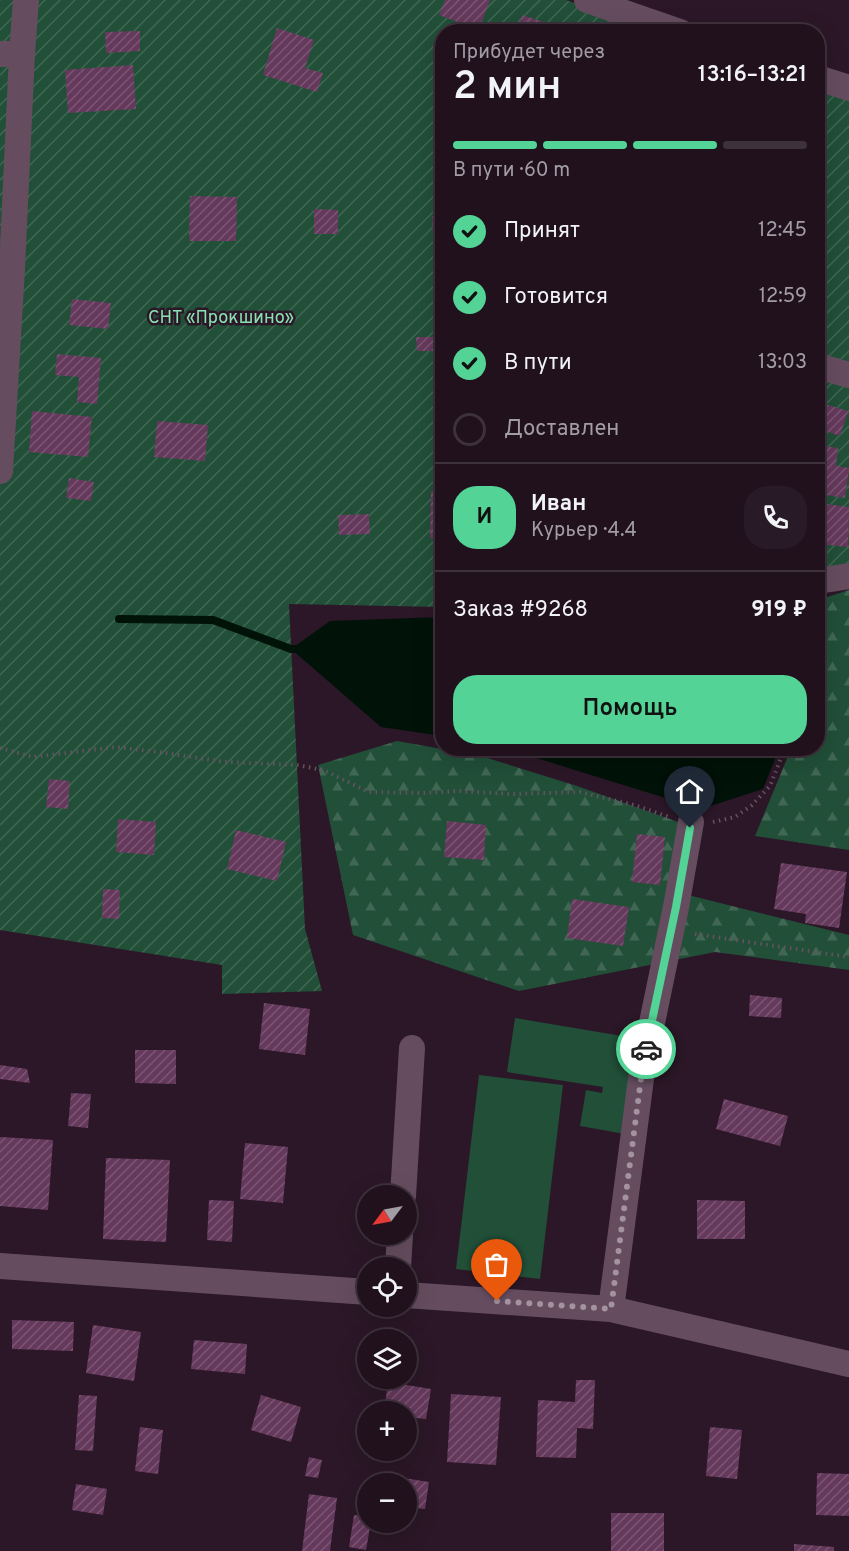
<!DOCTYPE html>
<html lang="ru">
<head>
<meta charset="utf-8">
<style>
	:root { --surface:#20111d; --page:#281a26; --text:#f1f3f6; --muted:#a29da4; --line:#3d313b; --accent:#53d396 }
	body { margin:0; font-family:Overpass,sans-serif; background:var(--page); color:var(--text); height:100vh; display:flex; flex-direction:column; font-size:22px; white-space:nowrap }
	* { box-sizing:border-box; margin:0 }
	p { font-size:20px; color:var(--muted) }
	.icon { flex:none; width:33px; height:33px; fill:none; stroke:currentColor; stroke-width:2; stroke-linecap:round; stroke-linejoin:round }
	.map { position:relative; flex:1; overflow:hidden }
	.sheet { position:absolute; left:435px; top:24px; width:390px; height:732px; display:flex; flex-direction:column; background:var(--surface); border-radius:24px; box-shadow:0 6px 24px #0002,0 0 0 2px var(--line) }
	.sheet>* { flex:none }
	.needle { width:39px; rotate:238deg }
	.buttons { position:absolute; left:357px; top:1185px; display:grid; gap:12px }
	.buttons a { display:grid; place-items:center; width:60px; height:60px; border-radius:50%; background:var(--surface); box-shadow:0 6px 24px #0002,0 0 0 2px var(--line); font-size:30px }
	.pin { position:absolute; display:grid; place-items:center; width:51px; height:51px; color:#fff; margin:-62px -26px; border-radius:50% 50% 50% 0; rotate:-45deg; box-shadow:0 0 6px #0007 }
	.pin .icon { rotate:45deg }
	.courier { position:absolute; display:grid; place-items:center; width:60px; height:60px; margin:-30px; border:4px solid #53d396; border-radius:50%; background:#fff; color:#222; box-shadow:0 2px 8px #0007 }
	.summary em { font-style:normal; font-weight:600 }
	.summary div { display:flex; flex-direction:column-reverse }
	.summary { display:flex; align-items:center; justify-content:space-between; height:102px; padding:0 18px }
	h1 { font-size:39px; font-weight:600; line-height:45px }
	.bar { display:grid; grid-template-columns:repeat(4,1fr); gap:9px 6px; align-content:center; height:72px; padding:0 18px }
	.bar i { height:8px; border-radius:4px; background:var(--line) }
	.bar .on { background:var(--accent) }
	.bar p { grid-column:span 4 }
	.line { display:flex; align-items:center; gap:15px; padding:0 18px; border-top:2px solid var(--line) }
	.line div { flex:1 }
	.round { display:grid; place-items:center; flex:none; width:63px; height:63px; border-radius:24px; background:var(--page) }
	ol { padding:0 18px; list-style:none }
	li { display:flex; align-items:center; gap:18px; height:66px }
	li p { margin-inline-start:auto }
	li .icon { padding:6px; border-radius:50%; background:var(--accent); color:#111; stroke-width:4 }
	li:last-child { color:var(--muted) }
	li i { width:33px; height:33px; border:3px solid var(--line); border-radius:50% }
	.action { display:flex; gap:12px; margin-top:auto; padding:12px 18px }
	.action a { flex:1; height:69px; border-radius:24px; background:var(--accent); color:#111; font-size:24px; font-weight:600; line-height:69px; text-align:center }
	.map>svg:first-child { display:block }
</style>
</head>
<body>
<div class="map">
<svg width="849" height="1551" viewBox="0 0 849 1551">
	<defs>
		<pattern id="forest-firs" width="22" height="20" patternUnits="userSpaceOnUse" patternTransform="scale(1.5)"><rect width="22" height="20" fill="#214f38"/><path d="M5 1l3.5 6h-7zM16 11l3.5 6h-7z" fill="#416754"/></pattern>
		<pattern id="garden-furrows" width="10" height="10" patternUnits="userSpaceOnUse" patternTransform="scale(1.5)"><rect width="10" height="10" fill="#214f38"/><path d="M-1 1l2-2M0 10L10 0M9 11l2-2" fill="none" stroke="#416754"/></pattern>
		<pattern id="building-hatch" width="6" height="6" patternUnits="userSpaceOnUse" patternTransform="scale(1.5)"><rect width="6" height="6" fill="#65395c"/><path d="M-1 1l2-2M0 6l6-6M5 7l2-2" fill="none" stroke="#7b5573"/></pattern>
	</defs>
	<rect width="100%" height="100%" fill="#2b1727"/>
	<g fill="url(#forest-firs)">
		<polygon points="849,590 849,850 755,836 791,749 818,748 818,600"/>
		<polygon points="397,741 481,756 577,786 678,822 684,894 849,935 849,970 715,952 519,991 353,935 318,765"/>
	</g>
	<g fill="url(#garden-furrows)">
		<polygon points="0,0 566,0 656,31 442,32 442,607 289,604 305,929 322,991 222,994 222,965 0,930"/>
		<polygon points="818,89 849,100 849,577 818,588"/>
	</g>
	<g fill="#214f38">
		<polygon points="515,1018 640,1039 625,1134 580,1126 586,1090 602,1093 603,1087 507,1072"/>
		<polygon points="479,1075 563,1085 540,1279 456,1269"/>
	</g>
	<g fill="#011208">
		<polygon points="442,617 442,736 381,727 291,649 330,621"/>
		<polygon points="507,749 779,749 763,789 701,809"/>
	</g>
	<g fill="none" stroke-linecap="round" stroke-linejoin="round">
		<polyline stroke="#011208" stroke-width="8" points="119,619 213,620 291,649 301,649"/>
	</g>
	<g fill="url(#building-hatch)">
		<polygon points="445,0 490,0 479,30 439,15"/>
		<polygon points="522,15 569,30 569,32 517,32"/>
		<polygon points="277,28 314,40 305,68 323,73 317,92 263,75"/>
		<polygon points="140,31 140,51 106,53 105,32"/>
		<polygon points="133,65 136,109 68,113 65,70"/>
		<polygon points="190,196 237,197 236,241 189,241"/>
		<polygon points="314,209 338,210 338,234 314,234"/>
		<polygon points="432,216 442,216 442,234 433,235"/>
		<polygon points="818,257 824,258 819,285 818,285"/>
		<polygon points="72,299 111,303 108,329 69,325"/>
		<polygon points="416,337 436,337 436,351 417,351"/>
		<polygon points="57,354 101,358 97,404 77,402 79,377 55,375"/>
		<rect x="438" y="379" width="4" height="35"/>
		<polygon points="818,402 848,411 840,436 818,428"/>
		<polygon points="32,411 92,417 88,457 29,452"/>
		<polygon points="157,421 208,425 205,461 154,457"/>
		<polygon points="818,445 838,448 836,466 849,468 845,498 819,494 821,482 818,481"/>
		<polygon points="69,478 94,482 91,501 66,498"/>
		<polygon points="431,491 442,491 442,539 430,538"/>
		<polygon points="818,503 849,507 848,547 818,544"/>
		<polygon points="369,514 370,534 339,535 338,515"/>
		<polygon points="49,779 70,781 68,809 46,807"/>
		<polygon points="118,819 156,822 154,855 116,852"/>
		<polygon points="447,821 486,825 484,860 444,857"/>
		<polygon points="236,830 286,842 277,881 227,869"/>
		<polygon points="637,834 665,837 660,885 632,882"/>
		<polygon points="781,863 847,872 839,928 805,923 806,914 774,909"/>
		<polygon points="103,889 120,890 119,919 102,918"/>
		<polygon points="572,899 629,907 623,946 567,938"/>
		<polygon points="750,995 782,998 781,1018 749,1016"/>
		<polygon points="264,1003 310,1009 305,1055 259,1049"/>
		<polygon points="135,1050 176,1050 176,1084 135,1083"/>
		<polygon points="0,1065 27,1069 30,1083 0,1079"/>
		<polygon points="71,1093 91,1094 88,1128 68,1126"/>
		<polygon points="724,1099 788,1116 780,1146 716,1129"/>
		<polygon points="0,1137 53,1140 48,1210 0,1206"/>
		<polygon points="245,1143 288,1147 283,1203 240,1199"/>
		<polygon points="106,1158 170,1160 166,1242 103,1239"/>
		<polygon points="209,1200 234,1201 232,1242 207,1240"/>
		<polygon points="697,1200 745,1201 745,1239 697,1239"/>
		<polygon points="12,1320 74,1322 73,1351 12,1349"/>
		<polygon points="93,1325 141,1332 134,1381 86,1373"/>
		<polygon points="194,1340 247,1344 245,1374 191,1369"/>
		<polygon points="576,1380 595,1380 593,1429 577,1428 576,1458 536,1457 538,1400 575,1402"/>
		<polygon points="388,1382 431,1389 426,1419 406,1417 406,1412 384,1412"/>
		<polygon points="451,1394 501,1397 496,1465 447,1462"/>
		<polygon points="79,1395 97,1396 93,1451 75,1450"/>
		<polygon points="261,1395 301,1407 291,1442 251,1430"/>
		<polygon points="140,1427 163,1430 158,1474 135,1471"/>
		<polygon points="710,1427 742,1430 737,1479 706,1476"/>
		<polygon points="309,1457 322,1460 318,1478 305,1476"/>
		<polygon points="817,1473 849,1474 849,1516 816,1515"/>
		<polygon points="397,1477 429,1482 425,1509 406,1507 406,1484 396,1484"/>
		<polygon points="76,1484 107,1489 103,1515 72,1510"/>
		<polygon points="309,1494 337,1498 330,1551 302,1551"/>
		<rect x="611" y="1513" width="53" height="38"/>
		<polygon points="354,1515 368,1517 368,1522 371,1522 366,1550 349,1547"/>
		<polygon points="794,1544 834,1547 834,1551 794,1551"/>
	</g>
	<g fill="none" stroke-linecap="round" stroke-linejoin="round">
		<g stroke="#655361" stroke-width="4" stroke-dasharray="1.5 4.5" stroke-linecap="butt">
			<polyline points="0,748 33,757 116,747 166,753 224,762 297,765 323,770 369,792 423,793 459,791 511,794 580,792 634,805 669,817"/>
			<polyline points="713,822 735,817 752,805 770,786 785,748"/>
			<polyline points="695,934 849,957"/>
		</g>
		<g stroke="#654d5f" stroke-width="26">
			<polyline points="587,0 680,32"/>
			<polyline points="0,54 22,54"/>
			<polyline points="818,78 849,88"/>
			<polyline points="818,366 849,375"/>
			<polyline points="0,471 12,269 22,54 26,0"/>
			<polyline points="818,581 849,576"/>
			<polyline points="403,1196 412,1048"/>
			<polyline points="0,1266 368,1292"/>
			<polyline points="398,1268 400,1234"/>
			<polyline points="406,1295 611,1309 849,1364"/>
			<polyline points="611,1309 642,1071 676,907 691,822"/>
		</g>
	</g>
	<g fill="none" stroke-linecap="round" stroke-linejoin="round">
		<polyline stroke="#a3929f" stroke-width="6" stroke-dasharray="0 10.8" points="497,1301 611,1309 642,1071 646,1049"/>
		<polyline stroke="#53d396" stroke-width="8" points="646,1049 676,907 690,828"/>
	</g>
	<g text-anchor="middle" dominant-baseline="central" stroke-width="5" stroke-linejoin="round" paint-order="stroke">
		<g font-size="18" fill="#87e1b1" stroke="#2b1727">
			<text x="221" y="318">СНТ «Прокшино»</text>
		</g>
	</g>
</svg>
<div class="buttons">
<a><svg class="needle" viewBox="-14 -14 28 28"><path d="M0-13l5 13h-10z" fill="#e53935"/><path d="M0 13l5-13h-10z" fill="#a29da4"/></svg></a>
<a><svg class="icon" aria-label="locate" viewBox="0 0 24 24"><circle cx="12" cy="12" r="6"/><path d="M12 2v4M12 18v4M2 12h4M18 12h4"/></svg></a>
<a><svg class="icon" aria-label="layers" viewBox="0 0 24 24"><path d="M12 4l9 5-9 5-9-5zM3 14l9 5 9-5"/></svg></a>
<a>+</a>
<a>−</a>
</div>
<div class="pin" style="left:497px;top:1301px;background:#ea580c"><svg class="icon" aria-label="bag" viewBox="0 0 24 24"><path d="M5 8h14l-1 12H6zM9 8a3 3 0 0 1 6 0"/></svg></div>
<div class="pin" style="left:690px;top:828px;background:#1f2937"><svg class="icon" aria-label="home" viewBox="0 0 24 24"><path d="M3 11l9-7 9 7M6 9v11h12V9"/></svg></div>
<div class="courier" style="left:646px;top:1049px"><svg class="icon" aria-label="car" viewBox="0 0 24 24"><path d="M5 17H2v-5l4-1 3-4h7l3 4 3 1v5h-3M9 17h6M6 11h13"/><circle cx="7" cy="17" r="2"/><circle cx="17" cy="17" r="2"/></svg></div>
<section class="sheet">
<div class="summary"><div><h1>2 мин</h1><p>Прибудет через</p></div><em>13:16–13:21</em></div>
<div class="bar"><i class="on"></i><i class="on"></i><i class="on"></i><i></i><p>В пути · 60 m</p></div>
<ol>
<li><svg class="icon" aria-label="check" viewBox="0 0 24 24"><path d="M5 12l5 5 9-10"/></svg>Принят<p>12:45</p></li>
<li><svg class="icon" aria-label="check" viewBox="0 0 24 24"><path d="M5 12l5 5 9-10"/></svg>Готовится<p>12:59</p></li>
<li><svg class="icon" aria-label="check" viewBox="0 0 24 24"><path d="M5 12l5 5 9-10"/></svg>В пути<p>13:03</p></li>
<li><i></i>Доставлен</li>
</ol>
<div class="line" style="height:108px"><b class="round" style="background:var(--accent);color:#111">И</b><div><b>Иван</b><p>Курьер · 4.4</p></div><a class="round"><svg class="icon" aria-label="phone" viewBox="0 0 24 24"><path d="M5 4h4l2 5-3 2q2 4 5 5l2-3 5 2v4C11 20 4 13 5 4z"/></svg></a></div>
<div class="line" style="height:78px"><div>Заказ #9268</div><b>919 ₽</b></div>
<div class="action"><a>Помощь</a></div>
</section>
</div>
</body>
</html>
